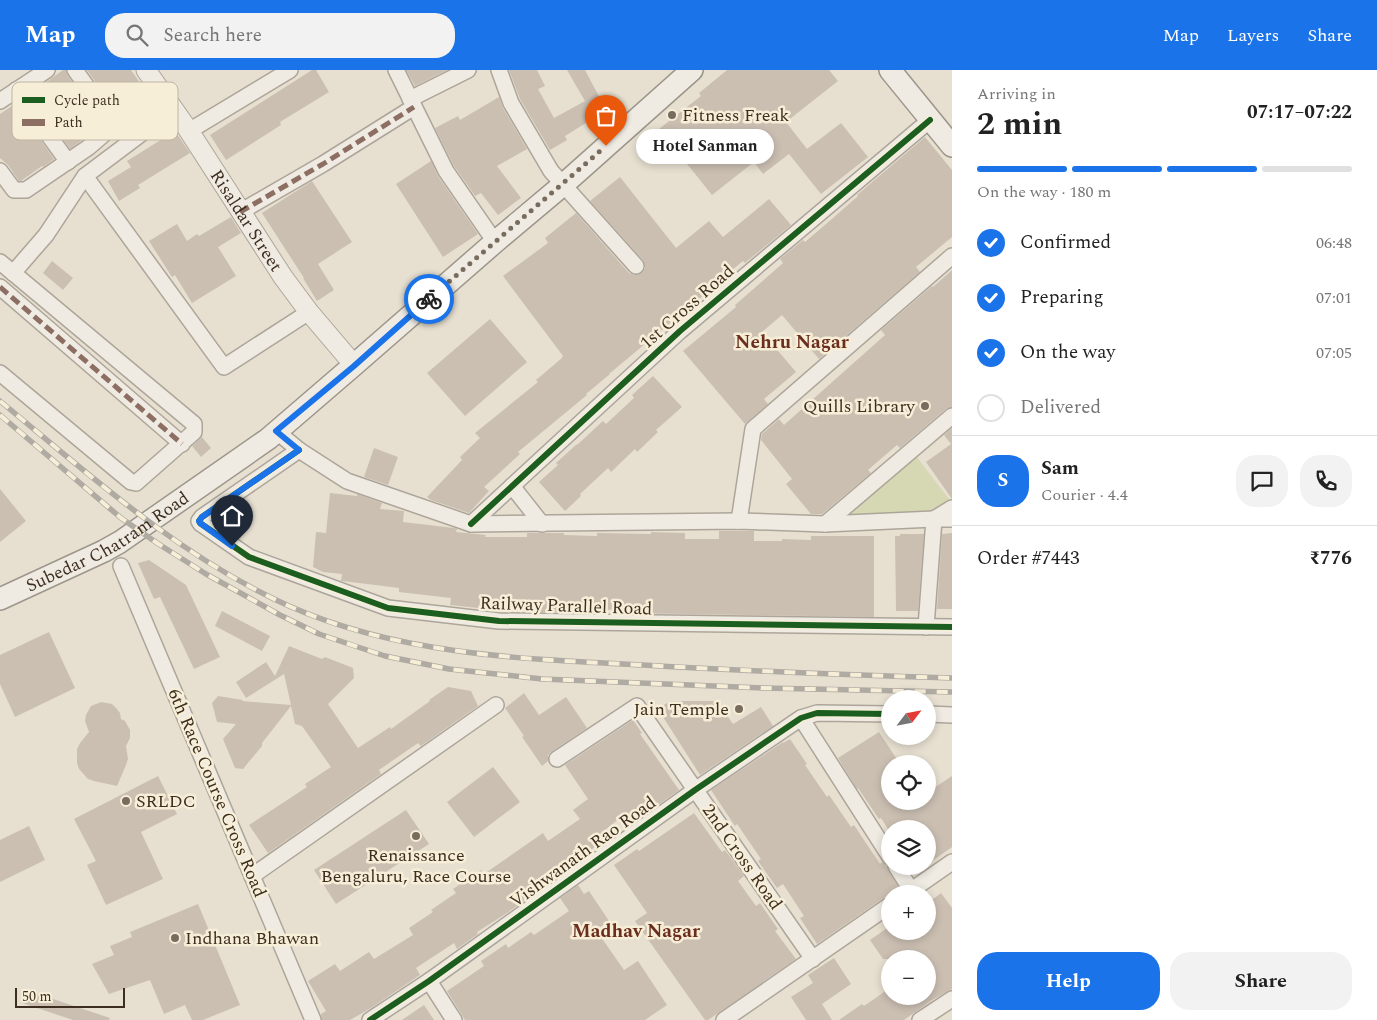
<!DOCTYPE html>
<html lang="en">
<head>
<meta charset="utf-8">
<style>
	:root { --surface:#fff; --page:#f2f2f2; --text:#222; --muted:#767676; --line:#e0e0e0; --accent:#1a73e8 }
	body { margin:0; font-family:Spectral,serif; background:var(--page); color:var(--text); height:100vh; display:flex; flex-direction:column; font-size:19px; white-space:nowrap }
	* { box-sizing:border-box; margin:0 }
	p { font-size:16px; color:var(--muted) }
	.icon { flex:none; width:28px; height:28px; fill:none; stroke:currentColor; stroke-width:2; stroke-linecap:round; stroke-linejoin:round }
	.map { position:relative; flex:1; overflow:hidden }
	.drawer { display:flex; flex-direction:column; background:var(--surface); width:425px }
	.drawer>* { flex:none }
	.needle { width:32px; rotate:58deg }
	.controls { position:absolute; left:881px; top:620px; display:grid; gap:10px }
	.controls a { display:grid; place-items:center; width:55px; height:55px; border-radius:50%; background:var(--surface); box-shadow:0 2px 8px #0003; font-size:25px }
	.scale { position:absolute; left:15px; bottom:12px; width:110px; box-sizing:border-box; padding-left:5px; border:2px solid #3d2e20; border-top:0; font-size:14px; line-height:18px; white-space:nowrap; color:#3d2e20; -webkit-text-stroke:4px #f7eed8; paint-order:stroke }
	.pin { position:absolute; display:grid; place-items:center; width:42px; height:42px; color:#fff; margin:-51px -21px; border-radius:50% 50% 50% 0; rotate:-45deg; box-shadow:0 0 5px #0007 }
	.pin .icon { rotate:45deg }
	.courier { position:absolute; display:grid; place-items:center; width:50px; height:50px; margin:-25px; border:4px solid #1a73e8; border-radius:50%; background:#fff; color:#222; box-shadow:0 1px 6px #0007 }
	.bubble { position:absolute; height:35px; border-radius:18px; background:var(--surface); box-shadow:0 2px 8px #0003; font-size:16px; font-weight:700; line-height:35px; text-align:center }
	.head em { font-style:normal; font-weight:700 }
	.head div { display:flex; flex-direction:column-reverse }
	.head { display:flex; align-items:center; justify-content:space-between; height:85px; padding:0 25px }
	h1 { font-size:32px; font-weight:700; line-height:38px }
	.bar { display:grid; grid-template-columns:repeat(4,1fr); gap:8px 5px; align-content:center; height:60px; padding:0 25px }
	.bar i { height:6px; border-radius:4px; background:var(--line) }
	.bar .on { background:var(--accent) }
	.bar p { grid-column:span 4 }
	.line { display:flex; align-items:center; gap:12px; padding:0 25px; border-top:1px solid var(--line) }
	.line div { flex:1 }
	.round { display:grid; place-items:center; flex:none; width:52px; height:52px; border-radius:20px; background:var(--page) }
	ol { padding:0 25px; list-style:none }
	li { display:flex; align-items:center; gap:15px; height:55px }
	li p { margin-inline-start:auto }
	li .icon { padding:5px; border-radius:50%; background:var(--accent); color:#fff; stroke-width:4 }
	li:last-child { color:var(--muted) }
	li i { width:28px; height:28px; border:2px solid var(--line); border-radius:50% }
	.cta { display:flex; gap:10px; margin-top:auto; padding:10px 25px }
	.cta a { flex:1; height:58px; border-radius:20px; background:var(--accent); color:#fff; font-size:20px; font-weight:700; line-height:58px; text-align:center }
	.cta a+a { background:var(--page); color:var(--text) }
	header { display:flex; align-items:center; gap:30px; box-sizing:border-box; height:70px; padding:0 25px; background:var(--accent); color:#fff }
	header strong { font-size:24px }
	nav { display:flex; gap:28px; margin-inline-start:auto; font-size:18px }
	.search { width:350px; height:45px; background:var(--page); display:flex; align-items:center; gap:12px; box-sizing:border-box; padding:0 18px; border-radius:20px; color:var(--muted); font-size:19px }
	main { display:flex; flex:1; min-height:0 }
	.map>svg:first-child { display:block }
</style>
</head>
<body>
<header>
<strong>Map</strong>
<div class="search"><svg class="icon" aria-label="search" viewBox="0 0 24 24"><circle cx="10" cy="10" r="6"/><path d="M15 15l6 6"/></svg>Search here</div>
<nav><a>Map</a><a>Layers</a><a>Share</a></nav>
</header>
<main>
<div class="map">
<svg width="952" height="950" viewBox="0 0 952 950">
	<rect width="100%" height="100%" fill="#e7e0d1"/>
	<polygon fill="#d6d7b3" points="916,386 952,433 940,443 843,445"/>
	<g fill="#cbbfb2">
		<polygon points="63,0 66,0 67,5 99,50 100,55 81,69 82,70 70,79 30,24"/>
		<polygon points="87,0 131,0 144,19 115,39"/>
		<polygon points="312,0 316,0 329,22 280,52 281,55 226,90 210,65"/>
		<polygon points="406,0 447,0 415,16"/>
		<polygon points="509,0 537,0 545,16 538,19 554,48 585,31 567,0 585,0 604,36 592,43 594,48 565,66 567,70 550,80 520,29"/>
		<polygon points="727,0 829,0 838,11 786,52 807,79 841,53 868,87 821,124 789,84 763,104 754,92 712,125 659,59 701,26 699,23"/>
		<polygon points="499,27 503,38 527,79 497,96 521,128 498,145 481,123 475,126 454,96 435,58 458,46 460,50"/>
		<polygon points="15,34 54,89 43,97 42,96 21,111 19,111 8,95 0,88 0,44"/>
		<polygon points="175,61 190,83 138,115 140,118 119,131 108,111 131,97 127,91"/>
		<polygon points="925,67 952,100 952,167 916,197 920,202 819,289 782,245 762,262 796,302 764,329 768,334 745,354 683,281 736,237 735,235 783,193 780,189 803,170 805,172 833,148 858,126 857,125"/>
		<polygon points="431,91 438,106 478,164 443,187 396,114"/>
		<polygon points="620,107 676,178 709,151 723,167 769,129 791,155 745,193 743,191 716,213 717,214 609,304 610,304 586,324 587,325 518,382 520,384 484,417 489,421 469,443 431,430 427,427 462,390 460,387 480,368 475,363 538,312 536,310 562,288 562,287 563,286 503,206 548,173 545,168 576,143 629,203 634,205 637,205 642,203 645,199 645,195 643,190 590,131"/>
		<polygon points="312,111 352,172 318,194 334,220 317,231 303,208 304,208 262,143"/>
		<polygon points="231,147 241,163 218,177 236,206 192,233 175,205 172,207 149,171 177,154 187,171 197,164 199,166"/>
		<polygon points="52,191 73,208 63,220 43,203"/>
		<polygon points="952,200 952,337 946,339 900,378 897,375 868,400 871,403 822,444 811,444 786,414 792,409 761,370 762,364 779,349 784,355 885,265 881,260 932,216 933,217"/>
		<polygon points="490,249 527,292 465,346 427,303"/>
		<polygon points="653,306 682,337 656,360 658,362 637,382 635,379 611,402 608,398 580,424 581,426 565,441 539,412 558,395 556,393 577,374 577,375 603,351 606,354 634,328 632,325"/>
		<polygon points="952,358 952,429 926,392 951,374 944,365"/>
		<polygon points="202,367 211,378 201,387 192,376"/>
		<polygon points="374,378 398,387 388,415 364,407"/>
		<polygon points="0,419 26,451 0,472"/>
		<polygon points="330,423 357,426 357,424 382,433 380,439 404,441 403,452 454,458 457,459 456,462 486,465 485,467 527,467 527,463 564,463 564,465 597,466 597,463 651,464 651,462 685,463 685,469 719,469 719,461 754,461 754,471 782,471 782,469 811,470 811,466 874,466 874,547 620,543 620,540 564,538 564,542 527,542 527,536 479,535 478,538 450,535 451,528 399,522 399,518 343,511 341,511 342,504 323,502 313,497 316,462 326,463"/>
		<polygon points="952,463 952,539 937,539 942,464"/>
		<polygon points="900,464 924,464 918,541 896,541 895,466 900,466"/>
		<polygon points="149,490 186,515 220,587 194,599 160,527 154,529 138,493"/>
		<polygon points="222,541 270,566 262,581 215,556"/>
		<polygon points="49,562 75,618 15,647 0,614 0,585"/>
		<polygon points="289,576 322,589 325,587 353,598 354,608 328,634 358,678 390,657 391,659 430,631 429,630 448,617 471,621 478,636 421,676 418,673 379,700 381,704 268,783 249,755 307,717 305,714 331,697 302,656 295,654 291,636 262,673 262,676 243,699 235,698 223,669 236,654 217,652 212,633 218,626 243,630 242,631 291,635 284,604 246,628 236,612 266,592 275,606"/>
		<polygon points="524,623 539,645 566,627 587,658 551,682 548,685 548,691 542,696 522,667 524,666 505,638"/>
		<polygon points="670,631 717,631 733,654 761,637 773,656 700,705 658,639"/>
		<polygon points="101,632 112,634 116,638 120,643 121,649 125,651 130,660 130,668 126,676 128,689 126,695 117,716 94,711 88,709 79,699 77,693 77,679 80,673 89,662 85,651 86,645 91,636"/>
		<polygon points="633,650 642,663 640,664 679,720 648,742 647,740 625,755 620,748 591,771 595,777 566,798 568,800 507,843 477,862 478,864 457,879 454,873 416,898 420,905 371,938 350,950 322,950 321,944 326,941 308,911 335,894 340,901 369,882 374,889 413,865 409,858 433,842 431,840 456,823 453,819 481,800 484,804 543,763 548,771 580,749 573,740 588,729 565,695"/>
		<polygon points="879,662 900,694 890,694 890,731 928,731 928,722 952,706 952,777 928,794 928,759 888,759 881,748 879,749 858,718 857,719 838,688"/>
		<polygon points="790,669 807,694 805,695 827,727 829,725 851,757 854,755 880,794 882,792 886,795 899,818 897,821 894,824 890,824 890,826 885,827 817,874 800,848 804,846 783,814 777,818 758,791 761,789 737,754 735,756 711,720 783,672 783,673"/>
		<polygon points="493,697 520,732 474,767 447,732"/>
		<polygon points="158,706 177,744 141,762 163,809 106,835 87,795 96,791 74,749"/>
		<polygon points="406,740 429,774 336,834 314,800"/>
		<polygon points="694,743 722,782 725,780 744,806 738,811 756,836 760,833 778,859 775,861 796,889 708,950 705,950 635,851 647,843 614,795 637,779 639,781"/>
		<polygon points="29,756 45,790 0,812 0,770"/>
		<polygon points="578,815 584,824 589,821 609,851 596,860 624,900 638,891 667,935 645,950 465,950 447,921 484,896 481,891 506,874 508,878 531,862 534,865 569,841 560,828"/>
		<polygon points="941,823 952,838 952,919 932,930 904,950 839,950 862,934 864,936 890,918 890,926 928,926 928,889 883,889 870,870 890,856 890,861 928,861 928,833"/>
		<polygon points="198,834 240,935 203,950 192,950 185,935 164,944 150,910 109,924 92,894 114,885 110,876 132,867 130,862"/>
		<polygon points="834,888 851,914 822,934 832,950 806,950 791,927 813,913 808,905"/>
		<polygon points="26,920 110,948 109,950 73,950 22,933"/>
		<polygon points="424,935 434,950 402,950"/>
	</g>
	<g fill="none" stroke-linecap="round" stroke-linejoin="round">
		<g stroke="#ada599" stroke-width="18">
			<g id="minor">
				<polyline points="396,0 446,101 495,172"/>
				<polyline points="499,0 511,33 551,101 636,196"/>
				<polyline points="16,20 68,92"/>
				<polyline points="410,29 468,0"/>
				<polyline points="0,31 47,0"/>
				<polyline points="189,61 290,0"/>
				<polyline points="0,101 14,120 26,120 89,77 111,58 108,46 75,0"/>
				<polyline points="85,106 224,297 309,242"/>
				<polyline points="240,142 323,94 414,37"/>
				<polyline points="0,192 194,354 194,362 136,413 131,412 0,303"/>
				<polyline points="13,203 46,165 85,106 174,39"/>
				<polyline points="0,217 182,374"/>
				<polyline points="276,361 299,380 347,411 471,454 739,451 825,454 934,449 952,449"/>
				<polyline points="299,380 202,447 199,451 200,453 249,487 388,538 499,551 952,557"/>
				<polyline points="512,416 542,454"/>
				<polyline points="739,451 753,359 952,186"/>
				<polyline points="471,454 680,261 930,50"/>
				<polyline points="825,454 952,346"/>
				<polyline points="121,496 313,950"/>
				<polyline points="926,557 934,449 952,438"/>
				<polyline points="928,644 952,645"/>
				<polyline points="801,648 890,787"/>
				<polyline points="557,689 637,636 813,889"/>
				<polyline points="896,796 911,820"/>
				<polyline points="252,806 496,635"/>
				<polyline points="906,824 952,792"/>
				<polyline points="429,911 454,950"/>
				<polyline points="370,950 429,911 695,720 801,648 817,643 890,644"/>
				<polyline points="724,950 890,835"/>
				<polyline points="920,950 952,929"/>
			</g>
		</g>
		<g stroke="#ada599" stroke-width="21">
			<g id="tertiary">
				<path id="s1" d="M146 0 189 61 283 207 309 242 354 295"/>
			</g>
		</g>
		<g stroke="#9c958a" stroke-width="24">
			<g id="secondary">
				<polyline points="890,0 952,76"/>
				<path id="s2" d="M0 529 104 481 120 472 268 369 354 295 495 172 564 114 692 0"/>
			</g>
		</g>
		<use href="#minor" stroke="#efebe3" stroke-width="15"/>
		<use href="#tertiary" stroke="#efebe3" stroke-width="19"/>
		<use href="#secondary" stroke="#efebe3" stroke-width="21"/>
		<g stroke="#afaaa2" stroke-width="5.5">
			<g id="rail">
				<path d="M0 331C91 406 180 487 289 536 400 585 523 589 643 595 746 601 849 605 952 608"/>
				<polyline points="0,345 121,448 157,473 206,504 280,545 319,564 385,586 449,599 542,609 763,618 952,622"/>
			</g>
		</g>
		<use href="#rail" stroke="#f7eed8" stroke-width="4" stroke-dasharray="11" stroke-linecap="butt"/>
		<g stroke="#8d6e63" stroke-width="5" stroke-dasharray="10 5" stroke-linecap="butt">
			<polyline points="240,142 323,94 414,37"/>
			<polyline points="0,217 182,374"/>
		</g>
		<g stroke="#f7eed8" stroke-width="9">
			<g id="cycleway">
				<polyline points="299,380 202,447 199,451 200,453 249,487 388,538 499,551 952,557"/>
				<polyline points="471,454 680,261 930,50"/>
				<polyline points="370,950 429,911 695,720 801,648 817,643 890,644"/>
			</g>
		</g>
		<use href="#cycleway" stroke="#1b5e20" stroke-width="6"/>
	</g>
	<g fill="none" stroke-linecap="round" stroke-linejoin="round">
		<polyline stroke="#786c5e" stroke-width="5" stroke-dasharray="0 9" points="429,229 606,76"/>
		<polyline stroke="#1a73e8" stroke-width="6" points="232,476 200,453 199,451 202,447 299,380 276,361 354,296 429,229"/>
	</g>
	<g fill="#786c5e" stroke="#f7eed8" stroke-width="2">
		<circle cx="672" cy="45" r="5"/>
		<circle cx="925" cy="336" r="5"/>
		<circle cx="739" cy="639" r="5"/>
		<circle cx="126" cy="731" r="5"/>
		<circle cx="416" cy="766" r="5"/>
		<circle cx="175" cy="868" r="5"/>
	</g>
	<g text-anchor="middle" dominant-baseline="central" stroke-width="5" stroke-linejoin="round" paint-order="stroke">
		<g font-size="18" fill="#3d2e20" stroke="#f7eed8" text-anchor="start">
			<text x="682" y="45">Fitness Freak</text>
			<text x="915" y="336" text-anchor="end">Quills Library</text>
			<text x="729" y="639" text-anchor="end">Jain Temple</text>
			<text x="136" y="731">SRLDC</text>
			<text x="416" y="785" text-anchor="middle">Renaissance<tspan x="416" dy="21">Bengaluru, Race Course</tspan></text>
			<text x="185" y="868">Indhana Bhawan</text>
		</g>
		<g font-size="18" fill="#3d2e20" stroke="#f7eed8">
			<text stroke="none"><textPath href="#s1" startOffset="181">Risaldar Street</textPath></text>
			<text transform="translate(687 237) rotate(-41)">1st Cross Road</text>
			<text stroke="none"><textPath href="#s2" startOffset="122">Subedar Chatram Road</textPath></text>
			<text transform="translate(566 536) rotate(2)">Railway Parallel Road</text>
			<text transform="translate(217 723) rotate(67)">6th Race Course Cross Road</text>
			<text transform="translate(583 782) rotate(-36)">Vishwanath Rao Road</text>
			<text transform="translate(742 787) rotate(55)">2nd Cross Road</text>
		</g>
		<g font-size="19" font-weight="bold" fill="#6b2e1e" stroke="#f7eed8">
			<text x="792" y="272">Nehru Nagar</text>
			<text x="636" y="861">Madhav Nagar</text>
		</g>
	</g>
	<rect x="12" y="12" width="166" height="58" rx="8" fill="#f7eed8" stroke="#bfb4a1" stroke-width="1"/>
	<rect x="22" y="27" width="23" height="6" fill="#1b5e20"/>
	<rect x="22" y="49" width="23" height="7" fill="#8d6e63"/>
	<g font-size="14" fill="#3d2e20">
		<text x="54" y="35">Cycle path</text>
		<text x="54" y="57">Path</text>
	</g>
</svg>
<div class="controls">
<a><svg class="needle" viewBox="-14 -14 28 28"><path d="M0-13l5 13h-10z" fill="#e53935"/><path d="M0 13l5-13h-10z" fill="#767676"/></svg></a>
<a><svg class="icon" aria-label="locate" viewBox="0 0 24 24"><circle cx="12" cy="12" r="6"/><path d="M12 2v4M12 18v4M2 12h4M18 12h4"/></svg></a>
<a><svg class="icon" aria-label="layers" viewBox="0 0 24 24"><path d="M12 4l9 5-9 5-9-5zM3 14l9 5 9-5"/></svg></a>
<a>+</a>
<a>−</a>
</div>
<div class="scale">50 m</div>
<div class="pin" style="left:606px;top:76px;background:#ea580c"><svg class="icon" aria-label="bag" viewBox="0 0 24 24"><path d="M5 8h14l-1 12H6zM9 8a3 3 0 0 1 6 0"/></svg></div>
<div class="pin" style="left:232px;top:476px;background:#1f2937"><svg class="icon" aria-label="home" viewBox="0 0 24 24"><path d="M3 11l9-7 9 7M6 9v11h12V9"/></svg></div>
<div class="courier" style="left:429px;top:229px"><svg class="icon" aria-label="bike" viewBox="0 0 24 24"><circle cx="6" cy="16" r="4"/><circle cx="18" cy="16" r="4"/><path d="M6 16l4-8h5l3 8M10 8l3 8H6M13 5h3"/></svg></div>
<div class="bubble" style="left:636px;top:59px;width:138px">Hotel Sanman</div>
</div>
<section class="drawer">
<div class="head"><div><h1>2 min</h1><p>Arriving in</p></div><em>07:17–07:22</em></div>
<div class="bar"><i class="on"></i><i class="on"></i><i class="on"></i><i></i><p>On the way · 180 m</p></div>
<ol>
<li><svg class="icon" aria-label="check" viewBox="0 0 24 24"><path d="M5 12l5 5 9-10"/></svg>Confirmed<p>06:48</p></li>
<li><svg class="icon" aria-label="check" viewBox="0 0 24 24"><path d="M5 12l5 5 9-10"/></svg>Preparing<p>07:01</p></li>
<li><svg class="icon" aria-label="check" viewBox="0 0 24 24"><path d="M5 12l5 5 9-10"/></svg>On the way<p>07:05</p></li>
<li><i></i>Delivered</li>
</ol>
<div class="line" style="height:90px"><b class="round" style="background:var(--accent);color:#fff">S</b><div><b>Sam</b><p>Courier · 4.4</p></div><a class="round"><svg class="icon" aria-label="chat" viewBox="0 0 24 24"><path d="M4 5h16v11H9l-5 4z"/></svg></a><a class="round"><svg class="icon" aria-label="phone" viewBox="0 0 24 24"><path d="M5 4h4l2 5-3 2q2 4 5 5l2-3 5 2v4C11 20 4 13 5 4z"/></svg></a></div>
<div class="line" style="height:65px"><div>Order #7443</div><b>₹776</b></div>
<div class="cta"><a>Help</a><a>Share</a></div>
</section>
</main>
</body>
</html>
